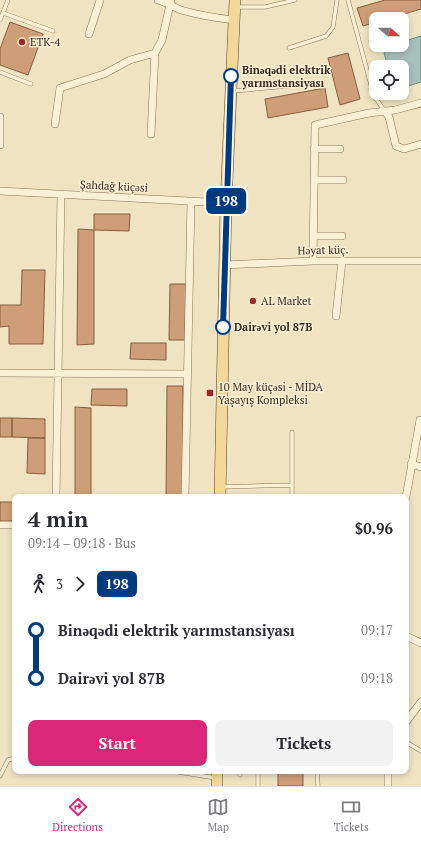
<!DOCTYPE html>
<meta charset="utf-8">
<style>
body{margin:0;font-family:"PT Serif",serif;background:#f2f2f3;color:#2b2b33;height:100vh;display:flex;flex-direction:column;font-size:15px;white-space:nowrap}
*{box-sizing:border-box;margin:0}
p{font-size:13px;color:#7c7c81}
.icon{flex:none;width:22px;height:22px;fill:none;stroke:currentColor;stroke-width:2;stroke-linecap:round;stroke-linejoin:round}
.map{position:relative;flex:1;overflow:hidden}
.drawer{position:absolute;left:12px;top:494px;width:397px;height:280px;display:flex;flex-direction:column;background:#fff;border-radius:8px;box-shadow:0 2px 6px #0003}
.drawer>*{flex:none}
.badge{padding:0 8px;border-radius:6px;font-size:14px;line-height:26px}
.needle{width:26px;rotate:110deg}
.tools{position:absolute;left:369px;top:12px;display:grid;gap:8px}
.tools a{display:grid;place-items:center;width:40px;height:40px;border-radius:8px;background:#fff;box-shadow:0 2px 6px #0003;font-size:20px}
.map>.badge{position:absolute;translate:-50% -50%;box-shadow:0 0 0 2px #fff}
.legs{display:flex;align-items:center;gap:6px;height:44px;padding:0 16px;font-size:13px}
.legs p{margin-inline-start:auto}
.head{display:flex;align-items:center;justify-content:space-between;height:68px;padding:0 16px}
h1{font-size:22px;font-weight:700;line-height:30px}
.primary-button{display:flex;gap:8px;margin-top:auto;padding:8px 16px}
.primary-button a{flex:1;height:46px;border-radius:8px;background:#db2777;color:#fff;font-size:16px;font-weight:700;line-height:46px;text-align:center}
.primary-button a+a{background:#f2f2f3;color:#2b2b33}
ul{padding:0 16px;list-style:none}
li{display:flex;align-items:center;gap:14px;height:48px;font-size:15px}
li i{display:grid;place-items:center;width:6px;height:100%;margin:0 5px;background:currentColor}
li i::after{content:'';width:10px;height:10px;margin:-5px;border:3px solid;border-radius:50%;background:#fff}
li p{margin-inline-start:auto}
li:first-child i{background:linear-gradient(#0000 50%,currentColor 0)}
li:last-child i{background:linear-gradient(currentColor 50%,#0000 0)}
.dock{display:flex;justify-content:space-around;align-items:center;height:56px;border-top:1px solid #e1e1e2;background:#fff;font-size:11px;color:#7c7c81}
.dock a{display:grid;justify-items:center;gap:2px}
.dock .on{color:#db2777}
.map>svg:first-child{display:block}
</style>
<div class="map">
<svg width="421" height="786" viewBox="0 0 421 786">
<rect width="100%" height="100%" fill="#efe3c2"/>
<path fill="#a5c1ba" stroke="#6b8f87" d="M421,36V82L402,88V67H388L384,53L389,46L402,45V42Z"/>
<path fill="#cd9e77" stroke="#885e3e" d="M385,0H421V9L387,19H376V22L363,26L357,8Z
M10,22L43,34L28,75L0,65V49Z
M348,53L360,99L340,105L328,58Z
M325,88L328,107L268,118L265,99Z
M94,214H130L129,231L94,230Z
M78,229L94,230V344L77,345Z
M22,270H45L43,344H9V326L0,327V305H21Z
M170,284H186L185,340H169Z
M131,343H166V360L130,359Z
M167,386H183V497H166Z
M92,389H127V406L91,405Z
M75,407L91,408V497H75Z
M0,418H12V437H0Z
M12,418L45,419V438L12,437Z
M28,438H45V474L27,473Z
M0,502H15V521H0Z
M278,771H303V786H278Z"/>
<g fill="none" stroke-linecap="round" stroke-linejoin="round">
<defs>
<path id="lane" d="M348,0L374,96L384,110
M236,7H265L295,0
M3,13L53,31
M0,20L8,0
M289,48L326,36L333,27L337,0
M0,72L31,84
M233,91L298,85
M221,487L292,485
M292,497V432
M406,742L421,751
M172,771L216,778
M239,771L240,775
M317,771L318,786
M0,776L8,760L15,758
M258,786V771"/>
<path id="street" d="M158,0C167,2 173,7 181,10C198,15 216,18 234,20
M89,34L100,0
M385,111L389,117L396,146L404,149L421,144
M0,117V145
M55,124L60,88L104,74L130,60L155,53L162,40L171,0
M151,134L155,53
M314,149H340
M314,180H343
M0,191L226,203
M313,236H342
M313,261L315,125L369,113L395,110L421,103
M224,265L313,261H421
M336,316L342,261
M0,373L187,374
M411,464L421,467
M56,497L61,194
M185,497L191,201
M406,497L420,420
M0,525H15
M406,636L421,643
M406,722L421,702
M388,771V786"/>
<path id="primary" d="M220,497L226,203L235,0
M217,786V771"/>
</defs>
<use href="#lane" stroke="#897459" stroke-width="4.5"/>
<use href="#street" stroke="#897459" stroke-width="8"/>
<use href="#primary" stroke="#56422d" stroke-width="12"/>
<use href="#lane" stroke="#f9f0d5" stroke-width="3.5"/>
<use href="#street" stroke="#f9f0d5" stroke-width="7"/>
<use href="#primary" stroke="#f3d999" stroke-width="11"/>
</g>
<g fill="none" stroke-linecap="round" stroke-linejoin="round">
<defs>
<path id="line-1" d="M223,327L231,76"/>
</defs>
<use href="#line-1" stroke="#fff" stroke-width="9"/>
<use href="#line-1" stroke="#003b80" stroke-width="6"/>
</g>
<g fill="#992a28" stroke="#f6edd2" stroke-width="1.5">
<circle cx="22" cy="42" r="4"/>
<circle cx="253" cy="301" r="4"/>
<rect x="206" y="389" width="8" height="8" rx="2"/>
</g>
<g fill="#fff" stroke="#003b80" stroke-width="2">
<circle cx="231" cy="76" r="7"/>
<circle cx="223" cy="327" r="7"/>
</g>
<g text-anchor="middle" stroke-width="3" stroke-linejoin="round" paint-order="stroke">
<g font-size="11" fill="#382b1d" stroke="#f6edd2" text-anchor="start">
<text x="30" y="46">ETK-4</text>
<text x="261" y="305">AL Market</text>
<text x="218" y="391">10 May küçəsi - MİDA<tspan x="218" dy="13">Yaşayış Kompleksi</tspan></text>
</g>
<g font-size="11" font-weight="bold" fill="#382b1d" stroke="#f6edd2" text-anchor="start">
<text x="242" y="74">Binəqədi elektrik<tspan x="242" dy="13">yarımstansiyası</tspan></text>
<text x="234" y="331">Dairəvi yol 87B</text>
</g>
<g font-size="11" fill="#382b1d" stroke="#f6edd2">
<text transform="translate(114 186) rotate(3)" y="4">Şahdağ küçəsi</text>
<text transform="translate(323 250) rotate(-1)" y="4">Həyat küç.</text>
</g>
</g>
</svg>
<div class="tools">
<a><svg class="needle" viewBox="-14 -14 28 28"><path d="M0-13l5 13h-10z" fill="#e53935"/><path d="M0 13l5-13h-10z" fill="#7c7c81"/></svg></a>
<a><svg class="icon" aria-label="locate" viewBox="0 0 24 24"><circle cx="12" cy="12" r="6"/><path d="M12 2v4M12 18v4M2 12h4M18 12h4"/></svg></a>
</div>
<b class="badge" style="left:226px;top:201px;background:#003b80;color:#fff">198</b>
<section class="drawer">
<div class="head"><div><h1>4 min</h1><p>09:14 – 09:18 · Bus</p></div><b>$0.96</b></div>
<div class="legs"><svg class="icon" aria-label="walk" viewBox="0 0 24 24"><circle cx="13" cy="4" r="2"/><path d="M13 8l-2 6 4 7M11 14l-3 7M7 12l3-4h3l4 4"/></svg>3<svg class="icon" aria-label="forward" viewBox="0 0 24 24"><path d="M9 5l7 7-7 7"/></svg><b class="badge" style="background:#003b80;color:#fff">198</b></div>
<ul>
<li><i style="color:#003b80"></i><b>Binəqədi elektrik yarımstansiyası</b><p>09:17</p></li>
<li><i style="color:#003b80"></i><b>Dairəvi yol 87B</b><p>09:18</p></li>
</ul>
<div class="primary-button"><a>Start</a><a>Tickets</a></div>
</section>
</div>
<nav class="dock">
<a class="on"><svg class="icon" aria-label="directions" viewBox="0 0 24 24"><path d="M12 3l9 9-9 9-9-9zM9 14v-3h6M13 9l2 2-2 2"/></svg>Directions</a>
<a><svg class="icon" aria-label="map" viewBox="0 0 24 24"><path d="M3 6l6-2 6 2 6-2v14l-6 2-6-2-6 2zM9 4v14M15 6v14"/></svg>Map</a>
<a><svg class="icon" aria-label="tickets" viewBox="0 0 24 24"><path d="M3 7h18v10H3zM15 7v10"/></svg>Tickets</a>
</nav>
